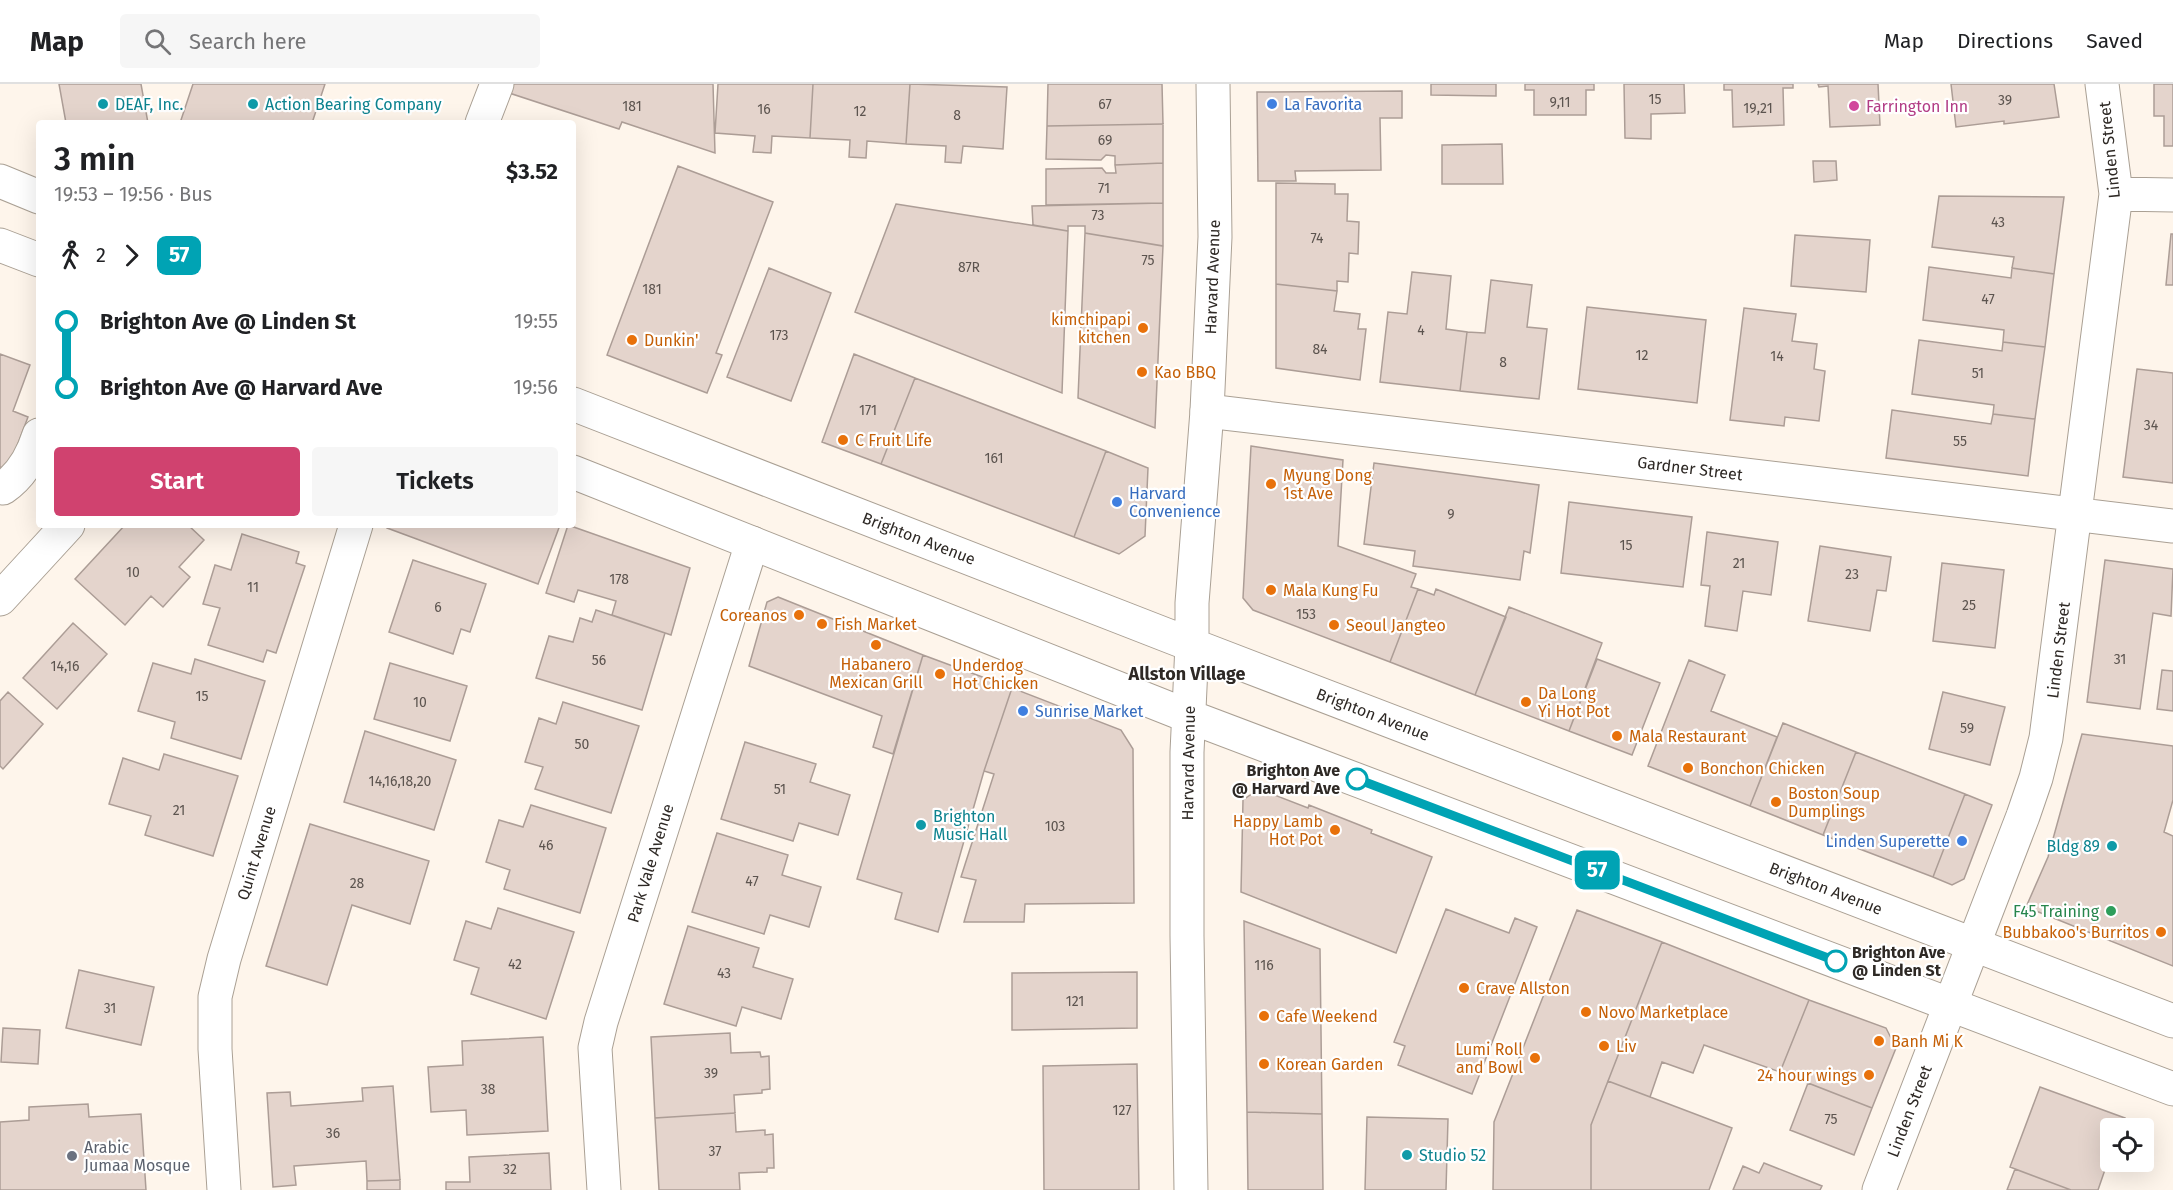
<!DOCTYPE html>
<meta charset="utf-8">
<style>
body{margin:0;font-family:"Fira Sans",sans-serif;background:#f6f6f6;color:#202124;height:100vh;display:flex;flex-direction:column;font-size:22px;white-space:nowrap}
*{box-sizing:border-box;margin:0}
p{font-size:20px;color:#757577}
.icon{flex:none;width:33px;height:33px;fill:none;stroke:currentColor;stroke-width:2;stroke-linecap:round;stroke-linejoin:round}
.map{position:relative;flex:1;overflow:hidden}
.drawer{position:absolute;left:36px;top:36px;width:540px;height:408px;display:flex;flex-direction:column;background:#fff;border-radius:6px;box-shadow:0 6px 24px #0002}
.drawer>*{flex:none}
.badge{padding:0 12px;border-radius:9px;font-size:21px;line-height:39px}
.fabs{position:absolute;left:2100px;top:1034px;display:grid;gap:12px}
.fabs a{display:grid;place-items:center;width:54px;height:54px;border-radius:6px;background:#fff;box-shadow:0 6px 24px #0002;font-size:30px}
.map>.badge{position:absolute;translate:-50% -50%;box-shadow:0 0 0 3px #fff}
.legs{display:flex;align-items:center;gap:9px;height:66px;padding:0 18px;font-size:20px}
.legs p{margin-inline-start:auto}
.head{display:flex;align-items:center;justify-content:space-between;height:102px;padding:0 18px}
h1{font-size:33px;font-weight:600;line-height:45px}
.action{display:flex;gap:12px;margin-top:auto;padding:12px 18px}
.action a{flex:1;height:69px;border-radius:6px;background:#d0426f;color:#fff;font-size:24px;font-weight:600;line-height:69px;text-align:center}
.action a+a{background:#f6f6f6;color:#202124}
ul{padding:0 18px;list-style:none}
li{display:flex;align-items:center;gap:21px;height:66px;font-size:22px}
li i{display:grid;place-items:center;width:9px;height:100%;margin:0 8px;background:currentColor}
li i::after{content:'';width:15px;height:15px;margin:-8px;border:4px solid;border-radius:50%;background:#fff}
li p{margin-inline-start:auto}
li:first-child i{background:linear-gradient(#0000 50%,currentColor 0)}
li:last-child i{background:linear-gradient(currentColor 50%,#0000 0)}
header{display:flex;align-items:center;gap:36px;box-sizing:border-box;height:84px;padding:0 30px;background:#fff;border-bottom:2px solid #e0e0e0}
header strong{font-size:28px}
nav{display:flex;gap:33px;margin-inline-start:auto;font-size:21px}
.search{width:420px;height:54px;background:#f6f6f6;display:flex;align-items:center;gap:15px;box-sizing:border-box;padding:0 21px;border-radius:6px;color:#757577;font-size:22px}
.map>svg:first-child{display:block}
</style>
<header>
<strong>Map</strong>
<div class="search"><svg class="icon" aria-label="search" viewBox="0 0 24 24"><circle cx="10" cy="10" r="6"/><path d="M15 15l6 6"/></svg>Search here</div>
<nav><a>Map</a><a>Directions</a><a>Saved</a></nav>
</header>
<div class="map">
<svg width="2173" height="1106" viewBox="0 0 2173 1106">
<rect width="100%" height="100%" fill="#fef5eb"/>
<path fill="#e4d4cc" stroke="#ac9d96" stroke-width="1.5" d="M59,0H141L148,39H66Z
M193,0H325L312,39H180Z
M506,0H713L715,69L622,38L619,45L503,7Z
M718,0H813L810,54L772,52L771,69L753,68L755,52L715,49Z
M813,0H910L906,60L867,57L866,74L849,73L850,56L810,54Z
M910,0L1007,3L1003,65L963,62L961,79L945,78L946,62L906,60Z
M1048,0H1162L1163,40L1047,42Z
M1431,0H1496V12L1431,11Z
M1525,0H1594V6H1586V31H1534V6H1525Z
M1624,0H1684L1685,29L1651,30V55L1625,54Z
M1724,0H1793V4H1783L1784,41L1733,43L1732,6H1724Z
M1818,0H1878L1880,41L1830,43L1828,2L1819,3Z
M1951,0H2054L2059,33L2004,40V37L1956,43Z
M2154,0H2173V62H2164V32H2154Z
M1402,7V34H1380L1381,86L1295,87L1296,97H1258L1257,8Z
M1163,40V79L1115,81V72L1106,71L1101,76L1046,75L1047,42Z
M1502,60L1503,100H1442V61Z
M1813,77H1836L1837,96L1814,98Z
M1163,79V119L1046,121V85L1102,84L1106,89H1116L1115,81Z
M678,82L773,118L716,269L722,271L707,309L607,271Z
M1276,99L1335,100V110H1348L1347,137L1359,138L1358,170L1349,169L1348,198L1337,197V207L1276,200Z
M1939,112L2064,113L2054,190L2012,184L2014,173L1932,163Z
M1163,119V162L1085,149V142H1068V147L1033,141L1032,122Z
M896,120L1068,147L1062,309L855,228Z
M1085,149L1163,162L1155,344L1078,314Z
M2171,150H2173V201H2166Z
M1795,151L1870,156L1866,208L1791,202Z
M1929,183L2011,194L2012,184L2054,190L2045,263L2003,258L2004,246L1923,236Z
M769,184L831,209L791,317L727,293Z
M1412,188L1451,192L1446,245L1467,248L1460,307L1380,298L1388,228L1407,230Z
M1491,196L1532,201L1527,243L1547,245L1539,315L1460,307L1467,248L1485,249Z
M1276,200L1337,207L1334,227L1360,230L1358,245H1366L1360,296L1276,284Z
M1587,223L1706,236L1697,319L1578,305Z
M1744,224L1796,230L1792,257L1817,260L1814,285L1825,287L1819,337L1785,333L1784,342L1730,336Z
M1919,256L2002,267L2003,258L2045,263L2035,335L1993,330L1994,321L1912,310Z
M0,270L30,281L13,327L28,333L8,386L0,383Z
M854,270L915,294L881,380L822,358Z
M2137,285L2173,289V399L2123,393Z
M915,294L1106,367L1074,453L881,380Z
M1892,326L1991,340L1993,330L2035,335L2028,392L1886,374Z
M1251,362L1343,376L1338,462L1416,490L1411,503L1418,505L1390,578L1253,526L1243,514Z
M1106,367L1148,384L1145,452L1119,470L1074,453Z
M1374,379L1539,401L1530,469L1524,467L1520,496L1413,482L1415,467L1364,460Z
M1569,418L1692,433L1683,503L1561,489Z
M125,441H188L204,456L179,483L190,493L163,523L151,512L125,541L75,495Z
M388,441H560L538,500L387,444Z
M568,441L690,484L671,551L612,531L616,517L578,506L574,518L546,509Z
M1707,448L1778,458L1771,511L1743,507L1737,547L1705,542L1710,502L1701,501Z
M242,450L299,468L296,479L305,482L276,569L267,566L263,578L208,561L220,524L203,520L215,481L231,486Z
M1820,462L1891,473L1886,507L1877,506L1870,547L1808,537Z
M413,476L486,500L470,548L461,545L453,570L389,548Z
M2105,476L2173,485L2171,532L2153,529L2140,625L2087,618Z
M1942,479L2004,486L1995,564L1933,557Z
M1418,505L1434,511L1436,505L1506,533L1475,611L1390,578Z
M778,513L923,571L893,670L873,663L882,632L749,582L767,518Z
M1509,523L1602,559L1569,647L1475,611Z
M596,526L665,549L642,626L536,594L549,552L573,558L580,534L592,538Z
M73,539L107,570L57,625L23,594Z
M923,571L1012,604L984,687L938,848L895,835L902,809L857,795Z
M195,575L265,597L241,675L171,654L175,638L138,627L153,579L191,590Z
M1597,575L1660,599L1632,671L1569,647Z
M1689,576L1725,591L1711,627L1777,653L1750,722L1648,682Z
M390,579L467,602L450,657L374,635Z
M2162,586L2173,587V627L2157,625Z
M1012,604L1121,646L1133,665L1134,819L1025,820L1024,838H964L976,796L961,793L994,690L984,687Z
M8,608L43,640L3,685L0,682V617Z
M1943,608L2005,623L1990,681L1929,665Z
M563,618L639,642L611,729L535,705L543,683L525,678L539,634L556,640Z
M1783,639L1856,668L1823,751L1750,722Z
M365,647L456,676L434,746L344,718Z
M2082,650L2173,662V716L2164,748L2173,752V882L2026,823L2048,773Z
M745,658L816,680L810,698L850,711L838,751L799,739L793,757L721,735Z
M1856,668L1965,710L1933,793L1823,751Z
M164,670L238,692L213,772L145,751L151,732L109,720L123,674L159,686Z
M1259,705L1308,724L1309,721L1372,746L1371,749L1432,773L1396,869L1241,808L1243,716Z
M1965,710L1992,721L1964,795L1952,801L1933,793Z
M531,721L606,744L580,829L504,805L510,786L486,778L499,736L523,743Z
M310,740L429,777L410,840L352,821L327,901L266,882Z
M717,749L788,771L782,791L821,803L809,843L770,831L764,850L692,828Z
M498,824L574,848L546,935L471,910L479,884L454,876L466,837L491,845Z
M1446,825L1509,849L1515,834L1537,843L1472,1010L1398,981L1405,962L1394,958Z
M1577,826L1662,858L1591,1041V1106H1493L1494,1038Z
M1244,837L1320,865L1322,1030L1247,1028Z
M688,842L759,864L753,883L793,895L781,935L742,923L736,942L664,920Z
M1662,858L1809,916L1780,988L1704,961L1693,989L1662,978L1650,1013L1608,997Z
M79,886L154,903L141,961L66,944Z
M1137,888V944L1012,946V889Z
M1809,916L1886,944L1896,964L1872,1024L1780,988Z
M3,944L40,946L38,980L1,978Z
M730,949L731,969L760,968L761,973L769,972L770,1005L762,1006V1009L734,1011L735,1029L655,1034L651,953Z
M543,953L548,1047L467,1051L466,1026L431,1028L428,983L463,981L462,957Z
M1137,980L1139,1106H1044L1043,982Z
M1608,997L1732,1044L1709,1106H1591V1041Z
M1808,999L1872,1024L1854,1071L1790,1046Z
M393,1002L400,1096L367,1097L366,1077L294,1082L296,1101L273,1103L267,1009L290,1008L291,1022L363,1017L362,1004Z
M2040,1003L2125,1034L2121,1044H2110V1071L2098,1106H2071L2010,1083Z
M88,1020L89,1033L141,1030L146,1106H0V1038L29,1036V1023Z
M1247,1028L1322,1030L1323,1106H1248Z
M735,1029L736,1048L765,1046V1051L773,1050L774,1084H767V1088L739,1089L740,1106H659L655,1034Z
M1367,1033L1448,1035L1446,1106H1365Z
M549,1069L551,1106H446V1098H470L469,1073Z
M1764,1079L1822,1102L1820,1106H1733L1743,1082L1759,1089Z
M2015,1085L2071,1106H2007Z
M400,1096V1106H367V1097Z"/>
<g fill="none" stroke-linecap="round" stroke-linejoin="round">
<defs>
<path id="minor" d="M482,39L497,0
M2116,110L2173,111
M1207,327L2173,442
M0,403L3,404C22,391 32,373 39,351
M0,515L68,441
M224,1106L215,965V913L224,875L356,441
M604,1106L595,964L601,938L752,459
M1879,1106L2023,732L2036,694L2046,654L2116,110L2102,0"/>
<path id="major" d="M0,97L39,113
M0,161L39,176
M573,320L1192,561L2173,937
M573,388L1188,632L2173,1005
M1191,1106L1187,852V668L1192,561V519L1207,327L1215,153L1213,0"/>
</defs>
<use href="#minor" stroke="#aaa094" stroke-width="35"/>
<use href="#major" stroke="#aaa094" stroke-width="35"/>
<use href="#minor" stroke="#fff" stroke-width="33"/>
<use href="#major" stroke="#fff" stroke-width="33"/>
</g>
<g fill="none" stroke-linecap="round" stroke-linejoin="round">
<defs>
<path id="line-1" d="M1357,695L1836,877"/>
</defs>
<use href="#line-1" stroke="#fff" stroke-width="14"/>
<use href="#line-1" stroke="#00a3b4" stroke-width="9"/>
</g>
<g fill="#0f9aa8" stroke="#fff" stroke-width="2">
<circle cx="103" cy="20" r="6"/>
<circle cx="253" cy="20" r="6"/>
<circle cx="921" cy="741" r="6"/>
<circle cx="2112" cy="762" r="6"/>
<circle cx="1407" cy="1071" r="6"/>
</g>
<g fill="#3f7fe0" stroke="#fff" stroke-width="2">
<circle cx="1272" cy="20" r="6"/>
<circle cx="1117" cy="418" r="6"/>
<circle cx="1023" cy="627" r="6"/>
<circle cx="1962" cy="757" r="6"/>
</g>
<circle fill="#d1479c" stroke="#fff" stroke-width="2" cx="1854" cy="22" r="6"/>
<g fill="#e8710a" stroke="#fff" stroke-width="2">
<circle cx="1143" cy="244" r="6"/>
<circle cx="632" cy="256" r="6"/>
<circle cx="1142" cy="288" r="6"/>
<circle cx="843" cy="356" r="6"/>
<circle cx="1271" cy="400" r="6"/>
<circle cx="1271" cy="506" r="6"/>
<circle cx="799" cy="531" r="6"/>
<circle cx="822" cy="540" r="6"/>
<circle cx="1334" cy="541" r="6"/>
<circle cx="876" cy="561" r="6"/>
<circle cx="940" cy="590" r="6"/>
<circle cx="1526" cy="618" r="6"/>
<circle cx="1617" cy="652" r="6"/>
<circle cx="1688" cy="684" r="6"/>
<circle cx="1776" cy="718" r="6"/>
<circle cx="1335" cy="746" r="6"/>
<circle cx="2161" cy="848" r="6"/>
<circle cx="1464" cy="904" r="6"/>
<circle cx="1586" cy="928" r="6"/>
<circle cx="1264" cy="932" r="6"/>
<circle cx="1879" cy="957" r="6"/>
<circle cx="1604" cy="962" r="6"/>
<circle cx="1535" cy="974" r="6"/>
<circle cx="1264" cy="980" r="6"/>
<circle cx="1869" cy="991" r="6"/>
</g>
<g fill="#fff" stroke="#00a3b4" stroke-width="3">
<circle cx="1357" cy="695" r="10"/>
<circle cx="1836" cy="877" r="10"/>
</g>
<circle fill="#2e9e5b" stroke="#fff" stroke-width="2" cx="2111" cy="827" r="6"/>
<circle fill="#6b7280" stroke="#fff" stroke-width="2" cx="72" cy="1072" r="6"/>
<g text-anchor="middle" stroke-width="4.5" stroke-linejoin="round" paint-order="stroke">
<g font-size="14" fill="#5c544f">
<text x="1655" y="20">15</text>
<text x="2005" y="21">39</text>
<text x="1560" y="23">9,11</text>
<text x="1105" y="25">67</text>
<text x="632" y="27">181</text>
<text x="1758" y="29">19,21</text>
<text x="764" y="30">16</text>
<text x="860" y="32">12</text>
<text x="957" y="36">8</text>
<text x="1105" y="61">69</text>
<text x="1104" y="109">71</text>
<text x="1098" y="136">73</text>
<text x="1998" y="143">43</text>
<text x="1317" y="159">74</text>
<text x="1148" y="181">75</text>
<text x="969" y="188">87R</text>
<text x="652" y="210">181</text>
<text x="1988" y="220">47</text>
<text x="1421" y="251">4</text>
<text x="779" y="256">173</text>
<text x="1320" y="270">84</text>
<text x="1642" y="276">12</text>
<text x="1777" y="277">14</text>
<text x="1503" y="283">8</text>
<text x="1978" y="294">51</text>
<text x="868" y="331">171</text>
<text x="2151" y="346">34</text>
<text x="1960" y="362">55</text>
<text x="994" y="379">161</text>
<text x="1451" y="435">9</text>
<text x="1626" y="466">15</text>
<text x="1739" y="484">21</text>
<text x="133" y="493">10</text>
<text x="1852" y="495">23</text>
<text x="619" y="500">178</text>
<text x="253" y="508">11</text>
<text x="1969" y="526">25</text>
<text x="438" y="528">6</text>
<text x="1306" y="535">153</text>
<text x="2120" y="580">31</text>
<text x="599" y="581">56</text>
<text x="65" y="587">14,16</text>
<text x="202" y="617">15</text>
<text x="420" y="623">10</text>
<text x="1967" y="649">59</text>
<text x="582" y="665">50</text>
<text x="400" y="702">14,16,18,20</text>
<text x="780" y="710">51</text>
<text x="179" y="731">21</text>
<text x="1055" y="747">103</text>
<text x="546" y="766">46</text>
<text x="752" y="802">47</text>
<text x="357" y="804">28</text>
<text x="515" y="885">42</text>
<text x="1264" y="886">116</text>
<text x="724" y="894">43</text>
<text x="1075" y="922">121</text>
<text x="110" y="929">31</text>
<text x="711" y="994">39</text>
<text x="488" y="1010">38</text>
<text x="1122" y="1031">127</text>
<text x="1831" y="1040">75</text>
<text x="333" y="1054">36</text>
<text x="715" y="1072">37</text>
<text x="510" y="1090">32</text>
</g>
<g font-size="16" fill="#0d838f" stroke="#fff" text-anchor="start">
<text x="115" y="26">DEAF, Inc.</text>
<text x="265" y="26">Action Bearing Company</text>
<text x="933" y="738">Brighton<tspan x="933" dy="18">Music Hall</tspan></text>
<text x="2100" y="768" text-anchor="end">Bldg 89</text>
<text x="1419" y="1077">Studio 52</text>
</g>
<g font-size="16" fill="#366cbe" stroke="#fff" text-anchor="start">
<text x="1284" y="26">La Favorita</text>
<text x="1129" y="415">Harvard<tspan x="1129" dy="18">Convenience</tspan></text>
<text x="1035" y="633">Sunrise Market</text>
<text x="1950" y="763" text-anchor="end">Linden Superette</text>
</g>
<g font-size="16" fill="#b23c85" stroke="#fff" text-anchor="start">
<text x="1866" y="28">Farrington Inn</text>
</g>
<g font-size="16" fill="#2e2925" stroke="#fff">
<text transform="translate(2109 66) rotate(-96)" y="6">Linden Street</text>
<text transform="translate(1212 193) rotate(-88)" y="6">Harvard Avenue</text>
<text transform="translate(1690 384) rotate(7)" y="6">Gardner Street</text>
<text transform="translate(919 454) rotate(21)" y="6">Brighton Avenue</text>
<text transform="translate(2058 566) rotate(-83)" y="6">Linden Street</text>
<text transform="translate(1373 630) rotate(21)" y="6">Brighton Avenue</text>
<text transform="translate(1188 679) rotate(-89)" y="6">Harvard Avenue</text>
<text transform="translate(256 769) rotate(-73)" y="6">Quint Avenue</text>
<text transform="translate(650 779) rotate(-73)" y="6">Park Vale Avenue</text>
<text transform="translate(1826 804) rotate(21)" y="6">Brighton Avenue</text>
<text transform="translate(1909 1027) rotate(-69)" y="6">Linden Street</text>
</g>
<g font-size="16" fill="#c56008" stroke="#fff" text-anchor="start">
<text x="1131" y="241" text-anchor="end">kimchipapi<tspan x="1131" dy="18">kitchen</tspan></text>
<text x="644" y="262">Dunkin'</text>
<text x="1154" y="294">Kao BBQ</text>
<text x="855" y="362">C Fruit Life</text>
<text x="1283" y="397">Myung Dong<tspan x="1283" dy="18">1st Ave</tspan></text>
<text x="1283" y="512">Mala Kung Fu</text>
<text x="787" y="537" text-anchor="end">Coreanos</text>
<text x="834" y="546">Fish Market</text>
<text x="1346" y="547">Seoul Jangteo</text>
<text x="876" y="586" text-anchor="middle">Habanero<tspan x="876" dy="18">Mexican Grill</tspan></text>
<text x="952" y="587">Underdog<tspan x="952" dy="18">Hot Chicken</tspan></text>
<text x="1538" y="615">Da Long<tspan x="1538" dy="18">Yi Hot Pot</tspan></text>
<text x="1629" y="658">Mala Restaurant</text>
<text x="1700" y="690">Bonchon Chicken</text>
<text x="1788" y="715">Boston Soup<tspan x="1788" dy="18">Dumplings</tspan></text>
<text x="1323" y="743" text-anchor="end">Happy Lamb<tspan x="1323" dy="18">Hot Pot</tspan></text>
<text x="2149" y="854" text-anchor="end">Bubbakoo's Burritos</text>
<text x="1476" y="910">Crave Allston</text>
<text x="1598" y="934">Novo Marketplace</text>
<text x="1276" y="938">Cafe Weekend</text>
<text x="1891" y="963">Banh Mi K</text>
<text x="1616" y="968">Liv</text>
<text x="1523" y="971" text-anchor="end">Lumi Roll<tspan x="1523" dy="18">and Bowl</tspan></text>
<text x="1276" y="986">Korean Garden</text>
<text x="1857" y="997" text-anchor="end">24 hour wings</text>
</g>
<g font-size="16" font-weight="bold" fill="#2e2925" stroke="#fff" text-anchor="end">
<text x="1340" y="692">Brighton Ave<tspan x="1340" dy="18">@ Harvard Ave</tspan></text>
<text x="1852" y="874" text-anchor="start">Brighton Ave<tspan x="1852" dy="18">@ Linden St</tspan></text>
</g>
<g font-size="16" fill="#27864d" stroke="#fff" text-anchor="end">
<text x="2099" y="833">F45 Training</text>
</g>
<g font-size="16" fill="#5b616d" stroke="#fff" text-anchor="start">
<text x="84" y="1069">Arabic<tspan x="84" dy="18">Jumaa Mosque</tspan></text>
</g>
<g font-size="18" font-weight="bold" fill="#2e2925" stroke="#fff">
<text x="1187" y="596">Allston Village</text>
</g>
</g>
</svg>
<div class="fabs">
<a><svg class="icon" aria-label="locate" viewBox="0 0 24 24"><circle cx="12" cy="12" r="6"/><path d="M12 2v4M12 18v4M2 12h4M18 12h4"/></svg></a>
</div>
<b class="badge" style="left:1597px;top:786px;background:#00a3b4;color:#fff">57</b>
<section class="drawer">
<div class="head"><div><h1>3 min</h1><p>19:53 – 19:56 · Bus</p></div><b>$3.52</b></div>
<div class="legs"><svg class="icon" aria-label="walk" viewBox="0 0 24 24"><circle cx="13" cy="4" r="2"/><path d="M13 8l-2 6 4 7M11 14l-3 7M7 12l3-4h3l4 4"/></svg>2<svg class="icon" aria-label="forward" viewBox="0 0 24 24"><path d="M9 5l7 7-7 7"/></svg><b class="badge" style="background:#00a3b4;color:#fff">57</b></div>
<ul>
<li><i style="color:#00a3b4"></i><b>Brighton Ave @ Linden St</b><p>19:55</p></li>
<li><i style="color:#00a3b4"></i><b>Brighton Ave @ Harvard Ave</b><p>19:56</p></li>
</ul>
<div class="action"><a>Start</a><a>Tickets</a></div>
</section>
</div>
